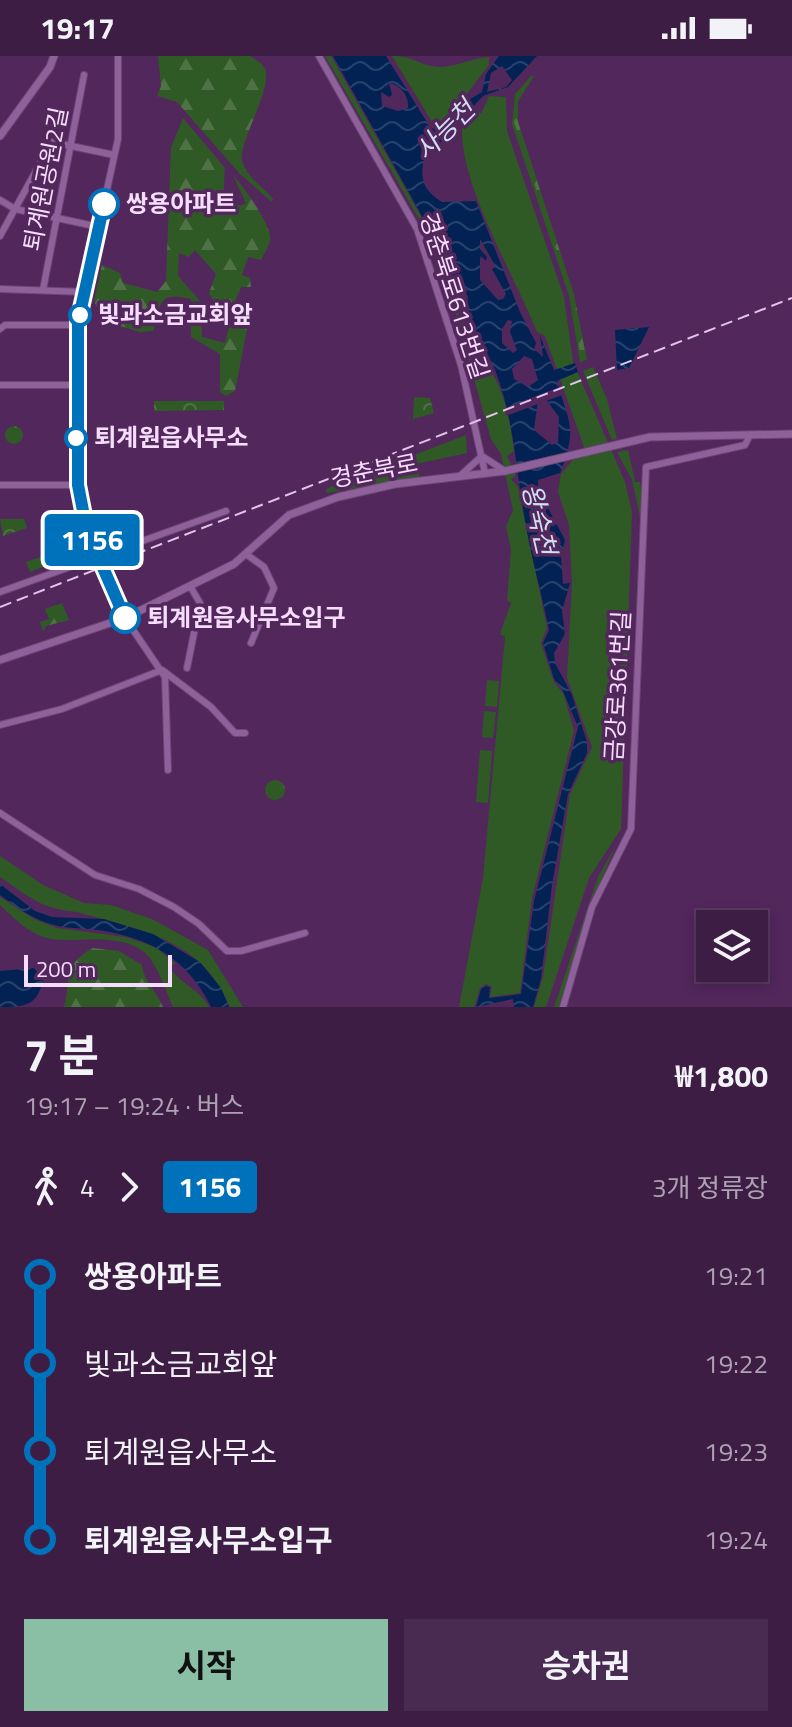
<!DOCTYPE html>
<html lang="ko">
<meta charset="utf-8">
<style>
body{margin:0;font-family:"Titillium Web","Noto Sans KR",sans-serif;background:#492a50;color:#f1f3f6;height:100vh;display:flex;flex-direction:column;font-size:30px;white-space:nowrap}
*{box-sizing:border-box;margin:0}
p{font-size:26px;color:#ada2b3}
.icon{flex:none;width:44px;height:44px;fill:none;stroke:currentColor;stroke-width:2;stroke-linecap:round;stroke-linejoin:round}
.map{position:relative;height:951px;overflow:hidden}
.drawer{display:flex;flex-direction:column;background:#3e1d45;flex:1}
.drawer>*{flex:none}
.badge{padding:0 16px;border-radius:6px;font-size:28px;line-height:52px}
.buttons{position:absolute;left:696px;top:854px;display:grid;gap:16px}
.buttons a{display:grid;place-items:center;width:72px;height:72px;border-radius:0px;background:#3e1d45;box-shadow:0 4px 12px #0003,0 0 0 2px #573b5e;font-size:40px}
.scale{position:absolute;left:24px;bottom:20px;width:148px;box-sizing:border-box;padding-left:8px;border:4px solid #f7ddfd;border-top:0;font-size:22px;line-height:28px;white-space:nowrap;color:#f7ddfd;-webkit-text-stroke:6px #52275c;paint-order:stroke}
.map>.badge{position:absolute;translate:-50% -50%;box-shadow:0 0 0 4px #fff}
.legs{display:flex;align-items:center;gap:12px;height:88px;padding:0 24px;font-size:26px}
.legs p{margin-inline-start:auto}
.headline{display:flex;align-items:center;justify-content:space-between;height:136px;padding:0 24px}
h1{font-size:44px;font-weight:700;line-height:60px}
.primary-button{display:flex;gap:16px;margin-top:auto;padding:16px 24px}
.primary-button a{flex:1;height:92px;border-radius:0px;background:#8abfa5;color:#111;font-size:32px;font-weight:700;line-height:92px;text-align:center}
.primary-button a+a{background:#492a50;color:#f1f3f6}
ul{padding:0 24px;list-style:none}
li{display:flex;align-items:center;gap:28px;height:88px;font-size:30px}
li i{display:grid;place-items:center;width:12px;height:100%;margin:0 10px;background:currentColor}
li i::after{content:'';width:20px;height:20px;margin:-10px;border:6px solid;border-radius:50%;background:#3e1d45}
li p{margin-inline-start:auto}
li:first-child i{background:linear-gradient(#0000 50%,currentColor 0)}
li:last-child i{background:linear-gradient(currentColor 50%,#0000 0)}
.status{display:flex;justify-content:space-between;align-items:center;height:56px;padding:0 40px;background:#3e1d45;direction:ltr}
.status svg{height:22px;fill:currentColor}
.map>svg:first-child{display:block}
</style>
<div class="status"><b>19:17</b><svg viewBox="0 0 49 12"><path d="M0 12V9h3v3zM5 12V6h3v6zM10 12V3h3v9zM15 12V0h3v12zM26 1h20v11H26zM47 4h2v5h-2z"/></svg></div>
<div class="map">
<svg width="792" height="951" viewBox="0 0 792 951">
<defs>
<pattern id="forest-firs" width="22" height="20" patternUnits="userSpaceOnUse" patternTransform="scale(2)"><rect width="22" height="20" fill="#305a25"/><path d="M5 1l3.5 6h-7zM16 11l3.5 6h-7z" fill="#4f7146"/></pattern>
<pattern id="park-crowns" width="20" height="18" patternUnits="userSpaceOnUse" patternTransform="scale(2)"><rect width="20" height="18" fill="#305a25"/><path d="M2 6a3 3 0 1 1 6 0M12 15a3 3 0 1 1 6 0" fill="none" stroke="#4f7146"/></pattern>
<pattern id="water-waves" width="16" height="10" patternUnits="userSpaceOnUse" patternTransform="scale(2)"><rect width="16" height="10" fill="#022254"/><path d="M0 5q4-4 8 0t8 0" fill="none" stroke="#28426e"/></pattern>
</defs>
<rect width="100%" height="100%" fill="#52275c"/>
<path fill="#305a25" d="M325,0H331L432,180L441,189L443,214L466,242C459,270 491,308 500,333C508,353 511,374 514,395L507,400L516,420L511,423L518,431L547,572L541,587L546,603L554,626L564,639L574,675L532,842L520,937L490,941L492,931L486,928L480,932L474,951H459L483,822L505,581L500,578L511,547L507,544L511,493L506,470L513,454L501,398L491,383L451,241L419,163Z
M392,0C415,0 419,10 440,11C457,11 472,2 489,1V9L445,66L435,71Z
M531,20H534L518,45V66L574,239L587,303L580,307L569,240L512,68L515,38Z
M489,40L506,41L507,75L564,241L573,306L625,426L632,456L621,773L589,822L546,951H534L543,921L570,738L592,691L567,622L572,526L569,469L558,436L561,418L584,391L545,280L537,276C515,220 453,118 463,62H471L477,54L481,58Z
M593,311L607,343L617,383L612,384L583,315Z
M466,379L467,397L416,408L420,409L419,421L327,437L326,433Z
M628,394L635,426H640L643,442L640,461L632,424L617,396Z
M58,495L64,503L30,516L26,506Z
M487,624L499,625L497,651L485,650Z
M484,655L496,656L493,682L482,681Z
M480,694L492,695L488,747L476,746Z
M616,789L586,860L559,951H554L598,821Z
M0,800L43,829L84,847L111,849L152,863L208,894L243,951H230C202,884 144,875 84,858C72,854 59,855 47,850C31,844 15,831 0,821Z
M0,841L34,863L57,872L125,881L155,891L176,908L169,910C179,928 199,932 209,951H173C166,935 157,907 144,896C119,876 80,887 52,883C31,880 15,863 0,849Z"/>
<path fill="url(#forest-firs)" d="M158,0H251C256,5 262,6 265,13C273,32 238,87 242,104C245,120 263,131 273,143L272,146L239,117L177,46L157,40L161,30Z
M531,20H534L518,45V66L574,239L586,301L581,303L571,239L514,66L515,44Z
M183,62L225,112L223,141L240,150L246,147L233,119C244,131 268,165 270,180C271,190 264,196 261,204L248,201L242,219L250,222L251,231H241L233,251L224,255L217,251L209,237L216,218L195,194L189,201L179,197L178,220L201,246H208L218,261L204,262L201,266L202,281L225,287L230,266L234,264L247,273L235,335L226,340L220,336V298L191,281V243C155,234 162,250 153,275L140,276L104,265L94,245L102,209L120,217L123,227L157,236L166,225L171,92Z
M62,547L69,564L46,570L43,575L40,566L49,563L45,553Z
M92,892L119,895L142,909C144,926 157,935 163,951H64C72,923 60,912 92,892Z"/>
<path fill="url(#park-crowns)" d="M414,341L430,342L434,357L413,363Z
M154,345H224V354L154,355Z
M5 379a9 9 0 1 1 18 0a9 9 0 1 1-18 0Z
M0,463H24L27,472L3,480Z
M265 734a10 10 0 1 1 20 0a10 10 0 1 1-20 0Z"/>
<path fill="url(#water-waves)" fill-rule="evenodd" d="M333,0H386L430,71L440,75L467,45L482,36L486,18L499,0H537L508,31L483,40L470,54H464L439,89L434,81C421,106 413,129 442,146L476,145L520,256L536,287L534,293L543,301L540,280L554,314L575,307L578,316L557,325C569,368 578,372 560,417L538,424L539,451H543L546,438L549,454L565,484L561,500L563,528L570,527L562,555L565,578L554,597L555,607L572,639L587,686V697L568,738L552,829L541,923L533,951H514L513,943L476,951L481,933L486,930L490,931L489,942L521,938L534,845L578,671L562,633L554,623L543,587L549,574C541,534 529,494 523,453C515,405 513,360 495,314C485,288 464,270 468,240L445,215L441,184L433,180ZM502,10L512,24L506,31L487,36L491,17ZM389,27C401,29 409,40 408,52L398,55L382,50L381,36L389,41L392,39ZM480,183L496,211L492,213L506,238L503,243L498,244L480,224V203L481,200L486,205L487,201L480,193ZM508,264L512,265L510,276L517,294L513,297L502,287V273ZM524,300L532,303L538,324L528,331L514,323L512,313ZM545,342L559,361L558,386L552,389L534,374L538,344Z
M649,271L629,312L617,314L615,274Z
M0,828L35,855L52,861L104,863L153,878L200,906L221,932L229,951H211C189,904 149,881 98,874C84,872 68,873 54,869C34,864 16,851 0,839Z
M34,912L43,923C38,950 25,951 0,951V915Z"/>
<path fill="#52275c" d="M562,330L565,338L506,360L505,352Z"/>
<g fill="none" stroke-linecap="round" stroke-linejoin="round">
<defs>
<path id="minor" d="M118,0V83L78,266V429L87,475L125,562L165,621L168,714
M319,0L417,173L461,309L485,417
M0,144L15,153L99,171
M0,180L52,86L114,99
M0,233L85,236
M43,234L84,19
M0,273L5,269H78
M0,329H76
M461,419L482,400L505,415
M0,429H78
M246,498L264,511L274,532L251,587
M0,536L226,455
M187,612L200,547L190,530
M0,669L62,653L162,614L211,651L235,677H245
M0,757L95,819L139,833L174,851L199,868L227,895H241L305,877
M563,951L592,851L631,773L646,411L745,389L750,379"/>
<path id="tertiary" d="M0,80L50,11L54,0
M0,604L125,562L234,508L289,459L338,441L395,428L505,415L650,381L792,378"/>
</defs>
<use href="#minor" stroke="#6c4675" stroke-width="8"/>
<use href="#tertiary" stroke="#6c4675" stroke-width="9"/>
<use href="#minor" stroke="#8f619a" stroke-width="6"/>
<use href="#tertiary" stroke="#8f619a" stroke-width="7"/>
<path stroke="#e1c5e8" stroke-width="2" stroke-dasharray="12 6" stroke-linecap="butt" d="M0,551L792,242"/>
</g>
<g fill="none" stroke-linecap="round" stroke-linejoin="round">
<defs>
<path id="line-1" d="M104,148L78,266V429L87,475L125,562"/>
</defs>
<use href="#line-1" stroke="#fff" stroke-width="18"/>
<use href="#line-1" stroke="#0072bc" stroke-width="12"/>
</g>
<g fill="#fff" stroke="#0072bc" stroke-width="4">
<circle cx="104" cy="148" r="14"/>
<circle cx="80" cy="259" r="10"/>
<circle cx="76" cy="382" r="10"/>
<circle cx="125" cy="562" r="14"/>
</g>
<g text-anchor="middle" stroke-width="7" stroke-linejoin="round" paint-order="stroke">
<g font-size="24" fill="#f7ddfd" stroke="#52275c">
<text transform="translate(46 123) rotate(-79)" y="8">퇴계원공원2길</text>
<text transform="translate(454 240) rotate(72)" y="8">경춘북로613번길</text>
<text transform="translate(374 415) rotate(-11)" y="8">경춘북로</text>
<text transform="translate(618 630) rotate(-87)" y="8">금강로361번길</text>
</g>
<g font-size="24" font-weight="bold" fill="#f7ddfd" stroke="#52275c" text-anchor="start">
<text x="126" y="156">쌍용아파트</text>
<text x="98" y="267">빛과소금교회앞</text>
<text x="94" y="390">퇴계원읍사무소</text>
<text x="147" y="570">퇴계원읍사무소입구</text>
</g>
<g font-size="26" font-style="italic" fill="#d2dff3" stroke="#52275c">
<text transform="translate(445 74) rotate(-45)" y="9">사능천</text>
<text transform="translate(539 463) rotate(77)" y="9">왕숙천</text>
</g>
</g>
</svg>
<div class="buttons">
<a><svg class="icon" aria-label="layers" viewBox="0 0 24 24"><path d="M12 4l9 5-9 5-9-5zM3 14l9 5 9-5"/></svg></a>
</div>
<div class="scale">200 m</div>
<b class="badge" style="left:92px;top:484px;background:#0072bc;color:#fff">1156</b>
</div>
<section class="drawer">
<div class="headline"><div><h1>7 분</h1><p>19:17 – 19:24 · 버스</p></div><b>₩1,800</b></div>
<div class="legs"><svg class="icon" aria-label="walk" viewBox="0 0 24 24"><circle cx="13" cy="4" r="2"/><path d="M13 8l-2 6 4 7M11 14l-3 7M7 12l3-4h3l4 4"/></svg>4<svg class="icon" aria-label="forward" viewBox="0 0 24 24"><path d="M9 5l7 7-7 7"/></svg><b class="badge" style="background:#0072bc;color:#fff">1156</b><p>3개 정류장</p></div>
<ul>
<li><i style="color:#0072bc"></i><b>쌍용아파트</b><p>19:21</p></li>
<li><i style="color:#0072bc"></i><span>빛과소금교회앞</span><p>19:22</p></li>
<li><i style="color:#0072bc"></i><span>퇴계원읍사무소</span><p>19:23</p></li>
<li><i style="color:#0072bc"></i><b>퇴계원읍사무소입구</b><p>19:24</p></li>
</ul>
<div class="primary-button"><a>시작</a><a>승차권</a></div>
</section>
